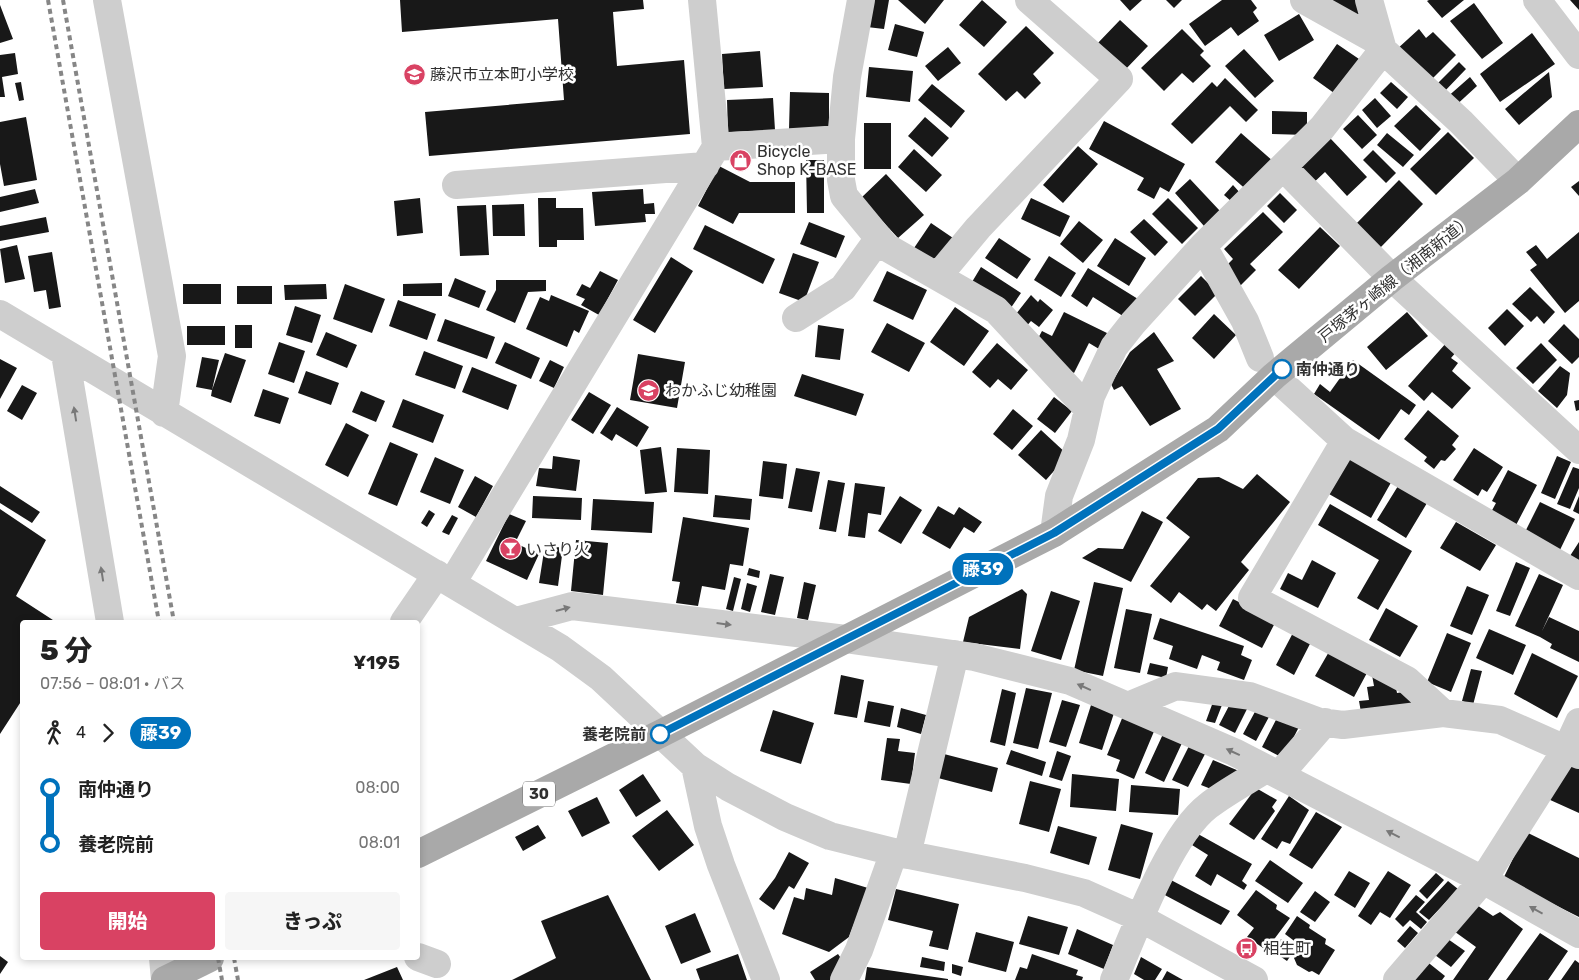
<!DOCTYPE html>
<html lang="ja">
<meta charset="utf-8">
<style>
body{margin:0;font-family:Rubik,"Noto Sans JP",sans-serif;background:#f6f6f6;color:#222;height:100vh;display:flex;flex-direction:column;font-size:19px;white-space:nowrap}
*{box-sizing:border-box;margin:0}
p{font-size:16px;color:#767676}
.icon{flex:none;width:28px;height:28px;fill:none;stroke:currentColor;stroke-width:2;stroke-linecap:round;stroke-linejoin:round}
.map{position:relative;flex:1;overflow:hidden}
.sheet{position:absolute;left:20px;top:620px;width:400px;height:340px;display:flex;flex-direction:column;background:#fff;border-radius:5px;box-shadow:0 2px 8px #0003}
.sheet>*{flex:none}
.badge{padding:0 10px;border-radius:16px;font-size:18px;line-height:32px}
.map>.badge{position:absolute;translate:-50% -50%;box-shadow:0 0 0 2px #fff}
.legs{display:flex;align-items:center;gap:8px;height:55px;padding:0 20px;font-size:16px}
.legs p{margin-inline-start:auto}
.headline{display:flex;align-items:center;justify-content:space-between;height:85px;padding:0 20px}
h1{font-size:28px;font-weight:800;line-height:38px}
.cta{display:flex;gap:10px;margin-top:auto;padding:10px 20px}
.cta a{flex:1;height:58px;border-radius:5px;background:#d94263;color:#fff;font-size:20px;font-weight:800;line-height:58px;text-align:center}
.cta a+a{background:#f6f6f6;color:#222}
ul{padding:0 20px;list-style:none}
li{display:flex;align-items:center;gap:18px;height:55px;font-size:19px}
li i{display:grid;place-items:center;width:8px;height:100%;margin:0 6px;background:currentColor}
li i::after{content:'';width:12px;height:12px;margin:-6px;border:4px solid;border-radius:50%;background:#fff}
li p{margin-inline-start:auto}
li:first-child i{background:linear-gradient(#0000 50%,currentColor 0)}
li:last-child i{background:linear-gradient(currentColor 50%,#0000 0)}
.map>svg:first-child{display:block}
</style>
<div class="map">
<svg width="1579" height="980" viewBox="0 0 1579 980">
<rect width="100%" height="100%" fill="#fff"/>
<path fill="#181818" d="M400,0H643L644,9L613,12L617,66L684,60L690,134L429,156L425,112L564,100L558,19L402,32Z
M872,0H889L884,29L867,27Z
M898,0H944L925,24Z
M982,0L1007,22L984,47L959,25Z
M1120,0H1142L1130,11Z
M1166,0H1182L1174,8Z
M1222,0H1251L1257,8L1253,12L1259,21L1238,36L1231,27L1205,46L1189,24Z
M1328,0H1357L1362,17Z
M1429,0H1464L1442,18L1427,1Z
M1570,0H1579V10Z
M1474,3L1503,43L1482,59L1450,21Z
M0,5L13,39L0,43Z
M1299,14L1314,40L1279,61L1264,35Z
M1120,20L1148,46L1123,72L1096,45Z
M895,24L924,32L917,57L888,50Z
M1026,26L1054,53L1033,74L1041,83L1025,99L1017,91L1006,101L978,74Z
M1182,29L1204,51L1200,55L1211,66L1193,83L1182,73L1164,91L1141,68Z
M1419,29L1426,38L1433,32L1456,55L1431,80L1396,50Z
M1532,33L1555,64L1500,102L1480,74Z
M1337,44L1359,59L1334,93L1313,78Z
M948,47L961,63L938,81L925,66Z
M1244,49L1274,81L1255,98L1225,66Z
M760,51L763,87L724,89L722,54Z
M15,53L18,74L2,77L5,97H0V55Z
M1459,62L1466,69L1442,94L1434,87Z
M869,67L913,71L910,102L866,97Z
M1549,72L1552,97L1519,125L1505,109Z
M1470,77L1477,86L1453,108L1445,99Z
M1225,78L1258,110L1246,122L1230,106L1192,144L1171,124L1212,82L1217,87Z
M21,82L24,100L19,101L15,83Z
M1391,82L1408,97L1397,109L1380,93Z
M932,84L965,111L951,128L918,100Z
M790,92L829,93V130L789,129Z
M773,98L775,130L728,132L727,100Z
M1375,98L1391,116L1377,128L1362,110Z
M1416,105L1441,129L1420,151L1394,126Z
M1272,111L1307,112V135L1272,134Z
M1358,115L1377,135L1362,149L1343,129Z
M26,117L37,180L4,186L0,164V122Z
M925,117L949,138L932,157L908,136Z
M1104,121L1185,164L1169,192L1160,187L1154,199L1137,190L1144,178L1089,149Z
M864,123H891V169H864Z
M1448,132L1474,158L1436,195L1410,169Z
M1241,133L1275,163L1250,193L1215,162Z
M1387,133L1414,155L1403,167L1377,145Z
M1330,138L1367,177L1347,196L1325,172L1310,186L1296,170Z
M1078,146L1098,164L1063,203L1043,185Z
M914,149L942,175L926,192L898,167Z
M1373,150L1396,173L1386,183L1363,160Z
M806,160H824V213H807Z
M719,166L750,182H795V213H739L733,224L698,206Z
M886,174L924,215L898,238L861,198Z
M1190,179L1220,211L1204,226L1175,193Z
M1399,180L1423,204L1379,249L1355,225Z
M1579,181V196L1571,187Z
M1233,185L1241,194L1232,202L1224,195Z
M35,189L39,203L0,212V197Z
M643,189L644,204L654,203L655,214H645L646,222L595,226L592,192Z
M1280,193L1297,210L1284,223L1267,206Z
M420,198L423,233L397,236L394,201Z
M538,198H556V208H583L584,240H557V247H539Z
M1031,198L1070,216L1060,237L1021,219Z
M1168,198L1198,228L1182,244L1152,214Z
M524,204L525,236H493L492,205Z
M486,205L489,255L460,256L457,206Z
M1263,212L1283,232L1250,264L1256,270L1238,288L1221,271L1233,259L1224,249Z
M46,217L49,232L0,241V226Z
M1144,219L1168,242L1155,256L1130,232Z
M1079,221L1103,240L1083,263L1060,244Z
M809,222L845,236L836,258L800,244Z
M931,223L953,238L934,266L912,251Z
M705,225L775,259L763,284L693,249Z
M1320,227L1340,246L1299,289L1278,270Z
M1579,232V301L1565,313L1530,270L1537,265L1526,252L1536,245L1547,259Z
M999,238L1031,259L1017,279L985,258Z
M1115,238L1146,258L1129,286L1097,266Z
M17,245L25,279L5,283L0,249Z
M52,252L61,307L49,309L46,290L34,292L28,256Z
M793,253L819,262L804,302L779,293Z
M1049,256L1076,273L1061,297L1034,280Z
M671,257L693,271L655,333L633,320Z
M981,267L1021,293L1008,312L969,287Z
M1088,268L1138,299L1126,318L1093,297L1087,307L1071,296Z
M600,271L618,280L599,315L581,305L585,299L576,295L582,284L590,288Z
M887,271L927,290L913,320L873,301Z
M1201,276L1218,293L1195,316L1178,299Z
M455,278L486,291L479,308L448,296Z
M496,280H546V291L528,292L515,323L486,310L496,290Z
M442,283V296H403V284Z
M183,284H221V304H183Z
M326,284L327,299L285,300L284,285Z
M345,284L385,299L372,333L333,319Z
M237,286H272V304H237Z
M1530,287L1555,312L1544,324L1537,316L1531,322L1512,304Z
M551,295L589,311L579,333L574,330L567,347L526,329L540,297L549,301Z
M1031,295L1038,302L1040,299L1053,310L1039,327L1031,321L1024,329L1012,319Z
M398,300L436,314L427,340L389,326Z
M295,306L321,315L312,343L286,335Z
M955,307L989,331L964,366L930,342Z
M1507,309L1524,326L1505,346L1488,328Z
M1064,312L1107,333L1099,349L1089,343L1074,373L1041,357L1035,344L1042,331L1052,336Z
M1407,312L1428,336L1386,370L1367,347Z
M1214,314L1236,335L1214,359L1192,338Z
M445,319L495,337L487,359L437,341Z
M887,323L925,343L909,372L871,352Z
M1564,324L1579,339V357L1572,364L1548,341Z
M235,325H252V348H235Z
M818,325L844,329L840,360L815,357Z
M187,326H225V345H187Z
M326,332L357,345L347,368L316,355Z
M1154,332L1174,361L1157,369L1181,409L1150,426L1122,386L1114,390L1111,384L1130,352Z
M279,342L305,351L294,383L268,374Z
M505,342L540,358L531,379L495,363Z
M1447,342L1457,351L1451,358L1458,363L1452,371L1471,388L1452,409L1432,392L1424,401L1408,386Z
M997,343L1028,370L1011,390L998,379L990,388L972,372Z
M1541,343L1557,360L1533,384L1516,368Z
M424,351L463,366L455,389L415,375Z
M225,353L246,360L231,403L211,396L212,390L196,387L202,357L219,360L212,390Z
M638,354L685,362L677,408L630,400Z
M0,359L17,368L0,399Z
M550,360L564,367L554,388L539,381Z
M1353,360L1416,405L1409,415L1401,409L1379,440L1314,394L1320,384L1330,392Z
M1560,366L1570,373L1567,395L1557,408L1538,391Z
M472,367L517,385L508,410L462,392Z
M306,371L339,383L331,405L298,393Z
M802,374L864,394L856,416L794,396Z
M22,385L37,393L22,420L7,411Z
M263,389L289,398L280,424L254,416Z
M361,391L385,401L376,422L352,412Z
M589,392L611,405L593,434L571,420Z
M1054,397L1072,411L1055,433L1037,419Z
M403,399L444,415L433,443L392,427Z
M1579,400V410L1576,411L1574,401Z
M617,407L649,427L637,447L616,434L612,441L600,433Z
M1013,409L1033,426L1012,450L993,434Z
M1428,410L1459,436L1452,445L1456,449L1445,461L1441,460L1434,469L1424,461L1427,457L1404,439Z
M346,423L369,435L348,477L325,465Z
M1041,430L1068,455L1046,480L1018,455Z
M390,442L418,454L397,506L368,494Z
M661,447L667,492L645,494L640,450Z
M677,448L710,450L708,494L674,492Z
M1474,448L1503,467L1487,492L1482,489L1478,496L1453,480Z
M1352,455L1393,479L1371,518L1329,494Z
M553,456L580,460L576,491L536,486L539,468L552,469Z
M1557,456L1571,462L1555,499L1541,493Z
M435,457L464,470L450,504L420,492Z
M763,461L787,464L783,499L759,496Z
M1573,467L1579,469V488L1570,509L1557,504Z
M796,468L820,472L812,512L788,508Z
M1508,470L1537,485L1515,527L1490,514L1496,503L1492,501Z
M1257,474L1290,502L1241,562L1249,570L1216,611L1207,604L1202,610L1179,592L1171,603L1150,586L1190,537L1166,518L1198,478L1219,477L1243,489Z
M475,476L493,486L476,517L458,507Z
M828,480L845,483L836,532L819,529Z
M855,483L885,487L881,515L868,513L865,538L848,536Z
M0,486L40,512L32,523L0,503Z
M1398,486L1427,503L1406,538L1377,520Z
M715,495L752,499L750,520L713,517Z
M533,496L582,498L581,520L532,518Z
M900,496L922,510L901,544L878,531Z
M1579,496V514L1573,511Z
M593,499L654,502L652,533L591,530Z
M1540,502L1575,519L1559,552L1524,534Z
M1330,504L1412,551L1378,610L1357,598L1379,560L1318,525Z
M938,506L954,515L959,507L982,522L974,533L964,527L950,549L922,533Z
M0,509L46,540L16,596L56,622H22V700L0,734Z
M429,510L435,514L427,527L421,523Z
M1142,511L1163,522L1131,582L1082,558L1098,548L1123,549Z
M509,514L526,521L515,543L539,554L527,580L486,561Z
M452,515L458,518L449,535L442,532Z
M683,517L749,528L743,566L730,564L725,590L702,586L698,606L676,603L680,582L672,581Z
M1456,522L1496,545L1480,571L1440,548Z
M576,540L608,543L603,595L571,591Z
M1579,542V564L1568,559Z
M545,545L563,548L558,586L539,583Z
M1312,560L1336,573L1318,608L1280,589L1288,573L1302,580Z
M1516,562L1530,568L1510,616L1496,611Z
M749,568L760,571L759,578L747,575Z
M770,574L784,577L775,615L761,612Z
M1539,574L1563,585L1542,631L1549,617L1579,631V662L1550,648L1552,644L1540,637L1515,626Z
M734,577L741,579L733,611L726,609Z
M804,582L816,585L808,620L797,618Z
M1094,582L1123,588L1103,676L1074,670Z
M747,583L757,586L750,612L741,609Z
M1467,586L1489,595L1472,635L1450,626Z
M1022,589L1027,594L1020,649L963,642L969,617Z
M1051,591L1080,601L1061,660L1031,651Z
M1233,599L1276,621L1262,648L1219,626Z
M1386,608L1418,626L1400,657L1369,640Z
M1126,609L1152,614L1140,673L1114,668Z
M1160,618L1244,646L1241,655L1252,660L1244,680L1217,670L1220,662L1202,655L1197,669L1169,659L1173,646L1153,639Z
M1295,629L1313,638L1294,675L1276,665Z
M1489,629L1526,645L1513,675L1476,658Z
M1447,633L1471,643L1451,692L1427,682Z
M1330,650L1368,671L1354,697L1315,676Z
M1532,653L1578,676L1557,718L1514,694Z
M1150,663L1168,667L1166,678L1147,674Z
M1471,669L1482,671L1473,705L1462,701Z
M841,675L864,680L857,718L834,714Z
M1372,675L1395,682L1397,693L1410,691L1412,704L1362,718L1359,701L1369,700L1367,687L1374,686Z
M1026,688L1052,693L1038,749L1013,743Z
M1002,689L1016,693L1005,746L990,742Z
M1062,700L1080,705L1066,747L1049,742Z
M868,701L894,706L890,727L864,722Z
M1213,702L1222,705L1215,723L1206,721Z
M1231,702L1249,705L1235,733L1219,725Z
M1091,705L1114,713L1102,750L1079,743Z
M901,708L926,715L921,734L897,727Z
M1257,708L1270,715L1256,741L1243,734Z
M773,710L814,723L801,764L760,751Z
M1279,714L1300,725L1283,758L1262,747Z
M1123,716L1155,729L1134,779L1116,771L1120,760L1107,755Z
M1163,734L1182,743L1164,782L1145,773Z
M887,738L900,739L898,751L915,753L911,784L881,780Z
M1189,746L1205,754L1188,787L1172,780Z
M1011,750L1046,762L1042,776L1006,764Z
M1057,751L1071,756L1062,781L1049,777Z
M944,754L998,768L992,792L938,778Z
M1213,760L1239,771L1211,789L1201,785Z
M1565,763L1579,769V813L1548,799Z
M643,774L661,801L636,817L619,790Z
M1072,774L1119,779L1116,811L1070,807Z
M1030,781L1061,789L1049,832L1019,824Z
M1131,785L1180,789L1178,815L1129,812Z
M1256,788L1277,800L1272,807L1275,811L1254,840L1229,824Z
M1289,796L1309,810L1290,844L1282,841L1277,849L1261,839Z
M597,797L610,823L582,837L568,811Z
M667,810L694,845L659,871L632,836Z
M1316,812L1342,827L1312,869L1289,855Z
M1121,824L1153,833L1140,879L1108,870Z
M538,825L546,838L523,851L515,837Z
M1058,826L1097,837L1089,865L1050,853Z
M1526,832L1579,858V917L1503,879Z
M1198,834L1252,864L1242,881L1247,885L1244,890L1217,874L1211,886L1195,876L1208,855L1192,845Z
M789,852L809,863L794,889L789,886L774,910L759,899L775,878Z
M1270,860L1303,883L1288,903L1255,881Z
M1349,871L1370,883L1355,908L1334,895Z
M1388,871L1411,885L1390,918L1380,912L1371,925L1358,916Z
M1436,873L1444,880L1427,899L1419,891Z
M835,878L868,888L849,937L829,952L782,934L794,897L804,900L806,888L832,895Z
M1169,879L1230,911L1221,925L1161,893Z
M1448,881L1458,889L1429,920L1419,912Z
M896,889L959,904L948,950L929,946L933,931L888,920Z
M1256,890L1277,905L1276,909L1290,918L1266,950L1247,937L1254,928L1237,915Z
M1315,891L1330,902L1315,922L1300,912Z
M608,895L651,980H512L556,958L541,921Z
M1416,895L1425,902L1416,912L1427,922L1421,929L1410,920L1403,927L1395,919Z
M1471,901L1493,916L1500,912L1523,929L1488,980H1453L1476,947L1451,929Z
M695,913L711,952L681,964L665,926Z
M1028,916L1068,927L1059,955L1019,944Z
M1297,916L1310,925L1309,928L1326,939L1325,944L1335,950L1319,975L1312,971L1309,972L1297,965L1294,958L1301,946L1285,934Z
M1410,926L1418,933L1405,948L1397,941Z
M1077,929L1113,945L1104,969L1068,954Z
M976,932L1014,942L1006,972L968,962Z
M1540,933L1568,951L1548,980H1506Z
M1445,937L1465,951L1451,967L1431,952Z
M1281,939L1295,949L1287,961L1274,952Z
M738,954L747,980H700L696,969Z
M838,954L849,970L833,980H815L810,972Z
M1032,954L1078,970L1076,975L1083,977L1082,980H1015L1020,967L1027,969Z
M0,956L8,962L0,974Z
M922,957L945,962L944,971L920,967Z
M1141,957L1162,969L1155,980H1144L1134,974Z
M1425,960L1445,976L1442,980H1408Z
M1575,960L1579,963V980H1561Z
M952,964L963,967L961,976L952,973Z
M397,967L403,980H364Z
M867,967L948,979V980H865Z
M1167,971L1183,980H1162Z"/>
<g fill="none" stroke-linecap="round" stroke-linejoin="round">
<path stroke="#cecece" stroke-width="28" d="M107,0L172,356L164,413
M861,0L847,77L841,139V180L844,196L886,247L996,310L1088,409
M1304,0L1381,43
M1369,0L1383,50L1461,122L1518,181
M1537,0L1579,55
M716,147L841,139
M1283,167L1392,278L1579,450
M456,185L705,166
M1203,246L1245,321L1260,358
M938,276L978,228L1119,79L1029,0
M0,314L560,648L601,678L695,766L728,787L785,817L830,836L894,852L1025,878L1084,893L1140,918L1254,980
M796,318L843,288L879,238
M65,354L110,622
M1274,376L1345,441L1579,576
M1345,441L1252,598L1407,680L1443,713
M1054,533L1059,496L1081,440L1091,396L1114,347L1133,323L1203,246L1322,128L1383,50
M452,583L716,147L702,0
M516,621L572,606L846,639L974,657L1070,681L1234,752L1483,880L1579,934
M404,622L437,574
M1128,706L1176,686L1250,696L1320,722L1343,725L1443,713L1500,720L1579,755
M695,766L708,826L721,865L766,980
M1279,775L1325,722
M907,855L955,654
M418,957L437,964
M163,958L165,980
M844,980L859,950L894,852
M1114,980C1134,933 1169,836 1208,806C1226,792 1247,781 1266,769
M1397,980L1483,880L1567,748L1579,722"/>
<path stroke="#a9a9a9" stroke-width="28" d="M418,854L660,734L1054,533L1218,429L1274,376L1392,278L1518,181L1579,124
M165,980L210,958"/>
<path stroke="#868686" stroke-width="4" stroke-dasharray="5 4" stroke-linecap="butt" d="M48,0L159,622
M63,0L174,622
M218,958L222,980
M234,958L238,980"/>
</g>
<defs><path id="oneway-solid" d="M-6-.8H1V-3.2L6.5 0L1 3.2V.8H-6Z" transform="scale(1.25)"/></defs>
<g fill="#787878">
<use href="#oneway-solid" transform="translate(75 414) rotate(-99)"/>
<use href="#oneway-solid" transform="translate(102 574) rotate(-99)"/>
<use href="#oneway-solid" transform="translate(563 609) rotate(-15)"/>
<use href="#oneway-solid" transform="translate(724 624) rotate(7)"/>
<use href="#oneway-solid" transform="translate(1084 687) rotate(-156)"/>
<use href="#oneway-solid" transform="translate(1233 752) rotate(-155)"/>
<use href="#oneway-solid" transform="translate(1393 834) rotate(-153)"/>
<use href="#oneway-solid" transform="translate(1536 910) rotate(-151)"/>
</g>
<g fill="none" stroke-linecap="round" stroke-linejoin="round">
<defs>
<path id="line-1" d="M660,734L1054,533L1218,429L1282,369"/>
</defs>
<use href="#line-1" stroke="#fff" stroke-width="11"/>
<use href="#line-1" stroke="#0072bc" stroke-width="8"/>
</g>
<defs>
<symbol id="school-disc" viewBox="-11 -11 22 22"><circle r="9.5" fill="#d94263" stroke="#fff"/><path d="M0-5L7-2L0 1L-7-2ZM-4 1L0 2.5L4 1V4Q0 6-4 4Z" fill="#fff"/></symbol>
<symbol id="shop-disc" viewBox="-11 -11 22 22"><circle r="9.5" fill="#d94263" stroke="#fff"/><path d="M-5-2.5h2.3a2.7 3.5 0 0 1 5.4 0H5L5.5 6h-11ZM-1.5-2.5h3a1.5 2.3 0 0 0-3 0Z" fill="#fff"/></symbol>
<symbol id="bar-disc" viewBox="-11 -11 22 22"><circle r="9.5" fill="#d94263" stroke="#fff"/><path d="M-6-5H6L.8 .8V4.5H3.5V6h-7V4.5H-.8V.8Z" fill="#fff"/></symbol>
<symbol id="bus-disc" viewBox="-11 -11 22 22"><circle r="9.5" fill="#d94263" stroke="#fff"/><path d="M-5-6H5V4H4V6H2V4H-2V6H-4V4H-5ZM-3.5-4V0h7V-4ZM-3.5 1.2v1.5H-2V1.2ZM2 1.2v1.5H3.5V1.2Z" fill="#fff"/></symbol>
</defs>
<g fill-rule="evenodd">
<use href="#school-disc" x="402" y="62" width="25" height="25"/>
<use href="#shop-disc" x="728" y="148" width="25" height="25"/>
<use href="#school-disc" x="636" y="378" width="25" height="25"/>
<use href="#bar-disc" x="498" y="536" width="25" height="25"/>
<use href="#bus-disc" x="1234" y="936" width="25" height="25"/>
</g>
<g fill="#fff" stroke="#0072bc" stroke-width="2.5">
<circle cx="1282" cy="369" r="9"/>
<circle cx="660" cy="734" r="9"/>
</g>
<g text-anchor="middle" stroke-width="5" stroke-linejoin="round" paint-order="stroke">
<rect fill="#fff" stroke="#6f6f6f" stroke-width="1" x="523" y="781.5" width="32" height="25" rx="4"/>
<g font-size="15" font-weight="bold" fill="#313131">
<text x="539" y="799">30</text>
</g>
<g font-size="16" fill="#313131" stroke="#fff" text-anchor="start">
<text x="430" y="80">藤沢市立本町小学校</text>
<text x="757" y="157">Bicycle<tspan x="757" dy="18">Shop K-BASE</tspan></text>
<text x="665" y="396">わかふじ幼稚園</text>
<text x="526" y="555">いさり火</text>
<text x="1263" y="954">相生町</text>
</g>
<g font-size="16" fill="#313131" stroke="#fff">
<text transform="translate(1395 278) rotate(-39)" y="6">戸塚茅ヶ崎線（湘南新道）</text>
</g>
<g font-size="16" font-weight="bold" fill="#313131" stroke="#fff" text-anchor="start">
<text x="1296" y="375">南仲通り</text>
<text x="646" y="740" text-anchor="end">養老院前</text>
</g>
</g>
</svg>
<b class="badge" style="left:983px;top:569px;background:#0072bc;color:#fff">藤39</b>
<section class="sheet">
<div class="headline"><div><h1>5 分</h1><p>07:56 – 08:01 · バス</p></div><b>¥195</b></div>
<div class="legs"><svg class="icon" aria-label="walk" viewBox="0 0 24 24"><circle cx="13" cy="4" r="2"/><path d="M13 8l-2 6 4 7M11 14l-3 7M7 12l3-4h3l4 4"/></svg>4<svg class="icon" aria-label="forward" viewBox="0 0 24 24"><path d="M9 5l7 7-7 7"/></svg><b class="badge" style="background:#0072bc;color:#fff">藤39</b></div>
<ul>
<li><i style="color:#0072bc"></i><b>南仲通り</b><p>08:00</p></li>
<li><i style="color:#0072bc"></i><b>養老院前</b><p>08:01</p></li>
</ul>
<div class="cta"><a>開始</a><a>きっぷ</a></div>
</section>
</div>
